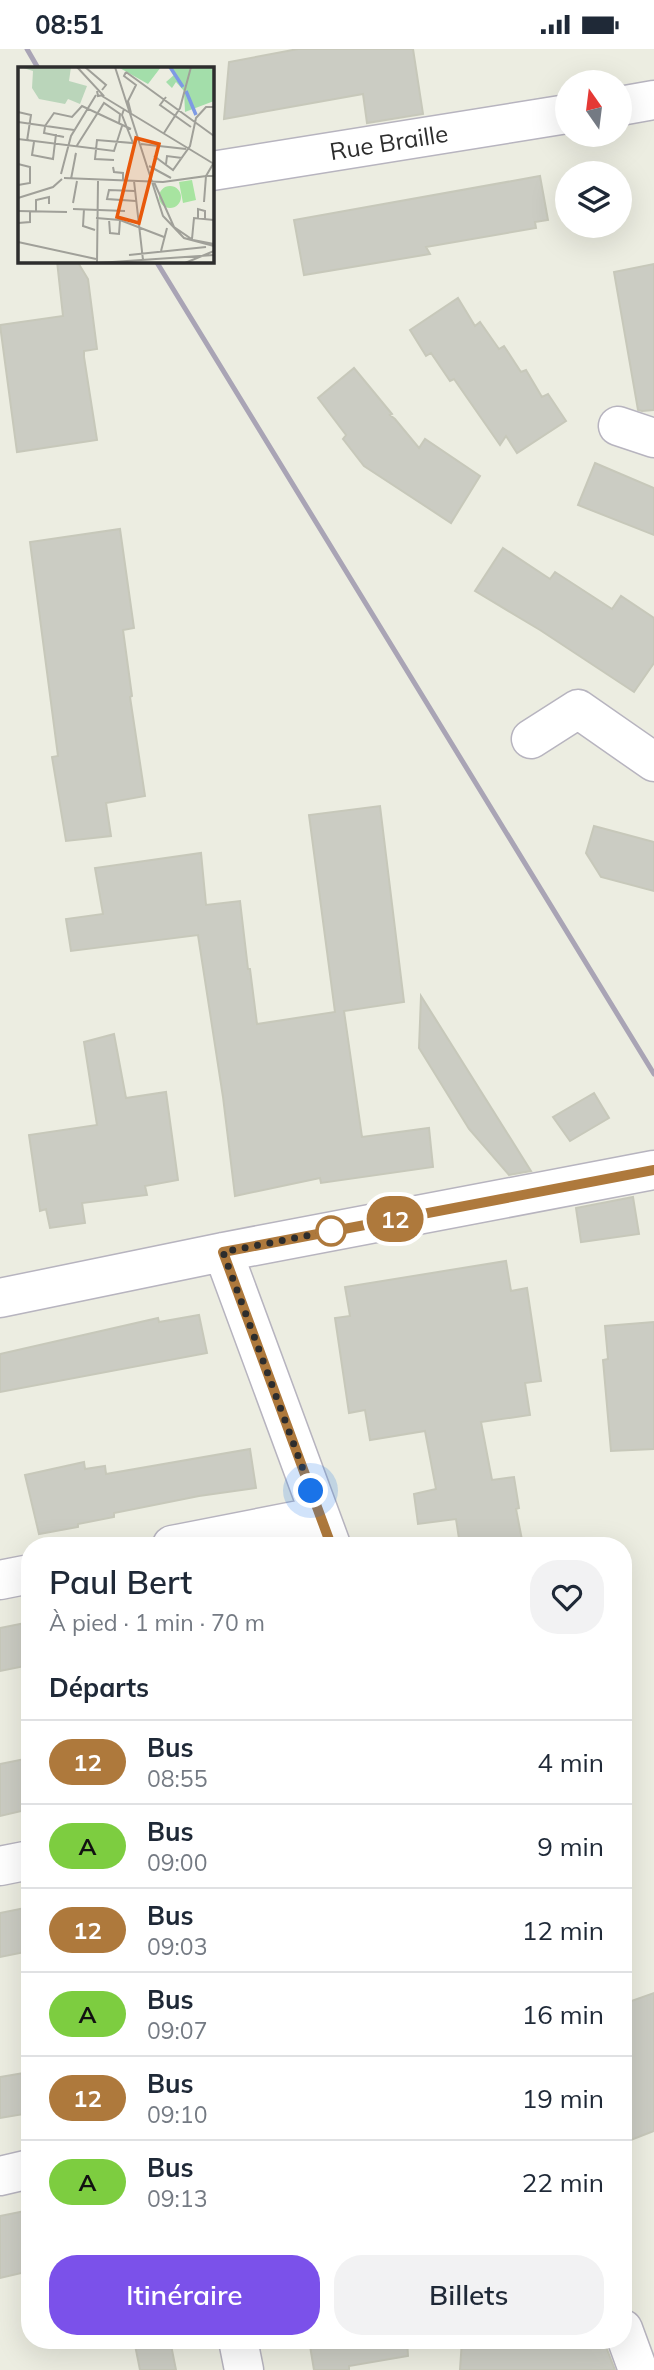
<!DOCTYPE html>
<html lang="fr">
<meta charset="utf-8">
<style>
body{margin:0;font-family:Mulish,sans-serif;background:#f2f2f3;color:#1f2937;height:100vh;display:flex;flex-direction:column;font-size:26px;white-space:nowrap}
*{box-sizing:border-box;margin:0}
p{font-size:23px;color:#747a83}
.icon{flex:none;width:38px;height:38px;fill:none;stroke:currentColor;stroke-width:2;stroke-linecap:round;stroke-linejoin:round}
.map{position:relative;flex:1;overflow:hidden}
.sheet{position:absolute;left:21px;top:1488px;width:611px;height:812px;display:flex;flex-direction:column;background:#fff;border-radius:28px;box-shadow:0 7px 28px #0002}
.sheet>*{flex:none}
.badge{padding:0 14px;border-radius:23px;font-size:24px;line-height:46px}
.needle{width:46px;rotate:346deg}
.controls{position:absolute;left:555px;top:21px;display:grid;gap:14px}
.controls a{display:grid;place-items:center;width:77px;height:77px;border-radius:50%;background:#fff;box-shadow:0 7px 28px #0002;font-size:35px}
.you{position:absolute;width:35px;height:35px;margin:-18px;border:5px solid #fff;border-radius:50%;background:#1a73e8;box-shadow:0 0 0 10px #1a73e833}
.map>.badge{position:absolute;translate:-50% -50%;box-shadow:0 0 0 4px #fff}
h2{padding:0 28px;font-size:26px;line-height:63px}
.round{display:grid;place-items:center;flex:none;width:74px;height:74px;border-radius:28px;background:#f2f2f3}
.head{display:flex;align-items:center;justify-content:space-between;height:119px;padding:0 28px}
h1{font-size:33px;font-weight:600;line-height:52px}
.primary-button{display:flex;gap:14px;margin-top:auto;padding:14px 28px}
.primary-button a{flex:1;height:80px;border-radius:28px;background:#7b51ea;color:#fff;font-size:28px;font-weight:600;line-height:80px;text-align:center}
.primary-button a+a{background:#f2f2f3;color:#1f2937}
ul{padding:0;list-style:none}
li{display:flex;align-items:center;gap:21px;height:84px;padding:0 28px;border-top:2px solid #e0e1e3}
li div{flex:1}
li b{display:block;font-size:26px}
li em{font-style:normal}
li .badge{min-width:77px;font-weight:700;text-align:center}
.status{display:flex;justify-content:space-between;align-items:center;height:49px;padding:0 35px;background:#fff;direction:ltr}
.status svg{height:19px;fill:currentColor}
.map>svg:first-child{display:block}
</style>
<div class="status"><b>08:51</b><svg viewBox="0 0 49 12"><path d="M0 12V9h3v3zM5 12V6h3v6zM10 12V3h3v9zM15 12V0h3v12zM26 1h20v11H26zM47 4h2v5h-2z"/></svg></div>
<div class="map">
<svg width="654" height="2321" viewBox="0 0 654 2321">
<rect width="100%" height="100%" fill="#ecede1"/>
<path fill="#cbccc3" stroke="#c7c8ba" stroke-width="2" d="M298,0H413L423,65L367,74L363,45L224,70L229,13Z
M540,127L548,171L535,173L536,179L426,198L430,205L304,226L294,171Z
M57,212H77L88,230L97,300L84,302V308L97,391L17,403L0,276L63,267Z
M654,215V361L642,362L638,361L614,223Z
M458,249L475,277L480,273L499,300L504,297L521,323L526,321L542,348L548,345L566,372L517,404L506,387L500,396L454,330L450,332L431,304L426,307L410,281Z
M354,319L392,365L390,366L395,370L419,399L425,390L480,427L451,474L364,417L343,390L346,386L318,349Z
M595,414L654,439V486L578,456Z
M120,480L134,579L123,581L132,647L130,648L145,747L106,754L111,787L66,792L52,708L58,707L30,493Z
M503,499L550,530L555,523L612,560L621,547L654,569V614L634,643L540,581L475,542Z
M380,757L404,953L344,962L362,1088L429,1079L433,1118L321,1134L320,1129L235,1147L223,1048L198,886L71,902L66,870L103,865L95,819L201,804L206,856L240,852L248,920H250L257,975L335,963L309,766Z
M594,777L654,793V842L601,828L586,804Z
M421,947L531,1122L509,1126L469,1080L419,999Z
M114,985L126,1049L166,1043L178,1131L145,1137L147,1146L82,1154L85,1174L50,1179L46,1160L40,1162L29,1086L97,1076L84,993Z
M594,1044L609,1069L570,1092L553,1068Z
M633,1148L639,1185L581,1193L576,1159Z
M506,1212L511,1242L527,1239L541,1332L525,1334L530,1366L481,1373L492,1431L514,1428L519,1459L516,1460L523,1496H460L456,1470L418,1475L414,1445L436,1440L425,1382L370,1391L365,1361L349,1364L335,1269L350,1267L345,1238Z
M199,1266L207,1304L0,1343V1305L158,1269L159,1273Z
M654,1273V1400L611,1402L603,1311L608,1310L605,1277Z
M250,1400L256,1439L199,1447L114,1464V1468L78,1475V1478L39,1485L25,1426L84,1413L85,1420L105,1417L106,1425Z
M30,1573V1616L0,1622V1579Z
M30,1709V1760L0,1767V1715Z
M30,1858V1902L0,1908V1864Z
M654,1944V2082L623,2094V1955Z
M30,2023V2064L0,2069V2028Z
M30,2161V2222L0,2229V2167Z
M134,2291H170L176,2321H140Z
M309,2291H407L408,2307L349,2317V2321H314Z
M462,2291H542L606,2298L615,2321H460Z"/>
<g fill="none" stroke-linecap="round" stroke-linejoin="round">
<defs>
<path id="minor" d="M620,57L654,51
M212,122L567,65
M618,377L654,389
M531,690L578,660L654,713
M223,1203L331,1496
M0,1249L223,1203L654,1121
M172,1496L320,1467
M0,1531L30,1525
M0,1817L30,1811
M0,2127L30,2120
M623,2280L638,2321
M238,2291L244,2321"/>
</defs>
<use href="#minor" stroke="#b7b4bf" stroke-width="41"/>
<use href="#minor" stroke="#fff" stroke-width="38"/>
<path stroke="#a9a4b5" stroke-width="5" d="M27,0L38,19
M156,212L654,1025"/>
</g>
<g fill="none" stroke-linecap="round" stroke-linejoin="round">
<defs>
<path id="line" d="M331,1496L223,1203L654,1121"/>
</defs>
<use href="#line" stroke="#fff" stroke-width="16"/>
<use href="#line" stroke="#ae793c" stroke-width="10"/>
<path stroke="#2d2d2d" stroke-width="7" stroke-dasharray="0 12.6" d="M311,1442L223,1203L331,1182"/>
</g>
<circle fill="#fff" stroke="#ae793c" stroke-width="3.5" cx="331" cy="1182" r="14"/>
<g text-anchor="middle" stroke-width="6" stroke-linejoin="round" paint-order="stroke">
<g font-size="24" fill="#2d2d2d" stroke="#fff">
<text transform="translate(389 94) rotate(-9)" y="8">Rue Braille</text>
</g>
</g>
<g transform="translate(18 18)">
<rect width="196" height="196" fill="#ecede1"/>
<path d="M100,0H143L130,17ZM151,0H196V34L167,45L166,24L158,15L154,21L148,15L156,8Z" fill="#a3deaa"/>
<path d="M2,0H53L51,14L69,19L62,37L50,32L47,37L21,32L14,21L15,4Z" fill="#bad5ba"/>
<path d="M174,113L178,133L165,136L161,115ZM141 130a11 11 0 1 1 22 0a11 11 0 1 1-22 0Z" fill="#a7e4a0"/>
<path fill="none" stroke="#7e9ae4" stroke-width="3.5" d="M152,0L165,20M168,24L178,48"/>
<path fill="none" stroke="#a0a099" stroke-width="2" d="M59,0L85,28L80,29L79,24M67,0L88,18L84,23M97,0L145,149L166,171L196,179M108,5L196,69M108,5L106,9L118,18L110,34L113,46M84,29L196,97M148,30L142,38L173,60M0,45L13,48L9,74M0,55L56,63M27,59L36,46L54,50L64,39L113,62M27,60L26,66L46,70M146,66L162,41L173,0M0,72L96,84L104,59M16,75L14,88L35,92L38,67M123,77L168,82M58,80L86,36L102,47L101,57M136,89L155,103L172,79L178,51L188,40H196M96,93L77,92L79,73L115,76L104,48L106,42M0,97L12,100V116L0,118ZM148,97L149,89L164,91M131,99L153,111M95,100L96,105L105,106V114M43,107L53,69L78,28M46,111L145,115L188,109L195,97M53,112L58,86L57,90M116,114L125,193M136,115L156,160L175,173L196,177M117,124L91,123L89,132L118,134M0,131L35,120L44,112M186,135L188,109H196M55,136L59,114M55,142L107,144M66,142L65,159L77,163M0,144L49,145M18,144V133L31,130V137M78,151L102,153L146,170M91,152L92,166L101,167L102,153M180,152V142L187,144V152M0,156L12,155V144M174,172L176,151L196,153M0,175L78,192M143,184L149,161M111,188L188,180M79,196L80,114M80,196L196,188M167,196L196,184"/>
<path fill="#e8590c" fill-opacity="0.15" stroke="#e8590c" stroke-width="3.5" d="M118,71L141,77L121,156L99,150Z"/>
<rect width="196" height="196" fill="none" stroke="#2d2d2d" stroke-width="3.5"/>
</g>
</svg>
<div class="controls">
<a><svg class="needle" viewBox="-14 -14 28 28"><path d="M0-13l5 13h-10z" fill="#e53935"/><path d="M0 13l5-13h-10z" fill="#747a83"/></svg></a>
<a><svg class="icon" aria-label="layers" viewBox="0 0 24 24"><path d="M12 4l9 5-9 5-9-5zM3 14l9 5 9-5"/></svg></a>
</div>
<div class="you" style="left:311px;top:1442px"></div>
<b class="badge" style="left:395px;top:1170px;background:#ae793c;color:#fff">12</b>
<section class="sheet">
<div class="head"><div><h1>Paul Bert</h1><p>À pied · 1 min · 70 m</p></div><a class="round"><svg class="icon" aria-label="heart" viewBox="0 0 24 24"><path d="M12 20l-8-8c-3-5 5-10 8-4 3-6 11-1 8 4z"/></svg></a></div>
<h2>Départs</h2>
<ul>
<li><span class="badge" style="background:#ae793c;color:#fff">12</span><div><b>Bus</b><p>08:55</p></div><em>4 min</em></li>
<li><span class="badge" style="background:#7dcd40;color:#111">A</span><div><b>Bus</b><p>09:00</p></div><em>9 min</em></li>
<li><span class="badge" style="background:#ae793c;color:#fff">12</span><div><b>Bus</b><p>09:03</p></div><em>12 min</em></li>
<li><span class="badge" style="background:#7dcd40;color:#111">A</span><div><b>Bus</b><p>09:07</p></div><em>16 min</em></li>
<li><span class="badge" style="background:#ae793c;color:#fff">12</span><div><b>Bus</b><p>09:10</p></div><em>19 min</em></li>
<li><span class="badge" style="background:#7dcd40;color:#111">A</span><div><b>Bus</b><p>09:13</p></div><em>22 min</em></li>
</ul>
<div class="primary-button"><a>Itinéraire</a><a>Billets</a></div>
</section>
</div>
